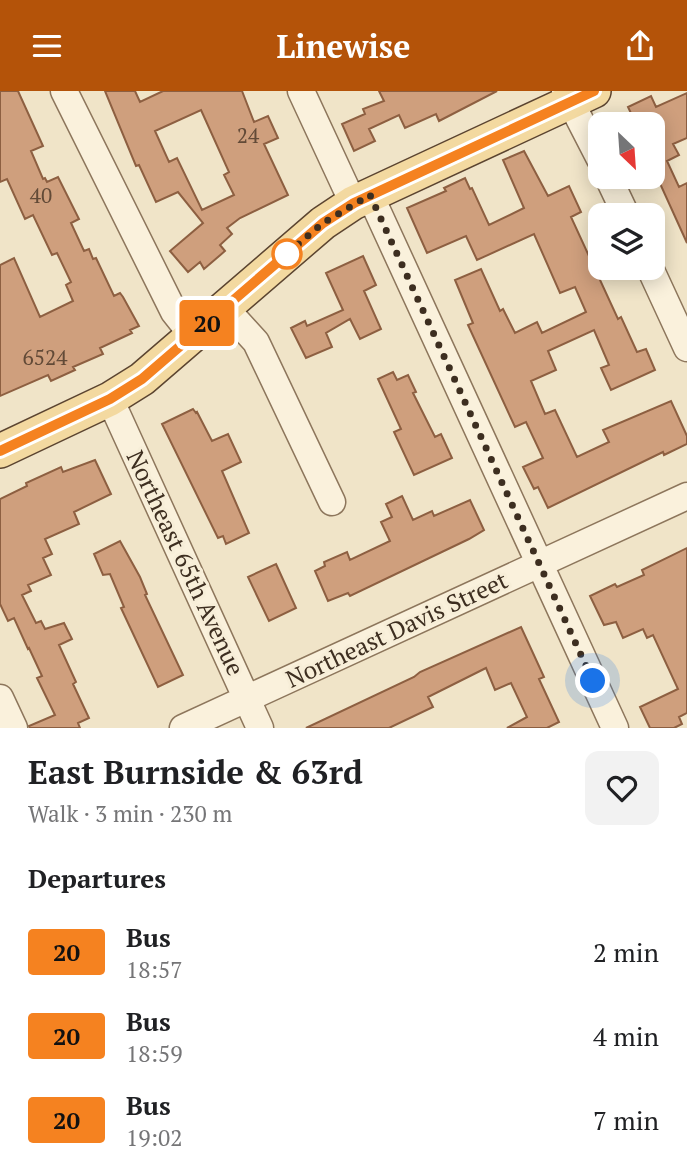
<!DOCTYPE html>
<meta charset="utf-8">
<style>
body{margin:0;font-family:"PT Serif",serif;background:#f2f2f2;color:#202124;height:100vh;display:flex;flex-direction:column;font-size:26px;white-space:nowrap}
*{box-sizing:border-box;margin:0}
p{font-size:23px;color:#757577}
.icon{flex:none;width:38px;height:38px;fill:none;stroke:currentColor;stroke-width:2;stroke-linecap:round;stroke-linejoin:round}
.map{position:relative;height:637px;overflow:hidden}
.drawer{display:flex;flex-direction:column;background:#fff;flex:1}
.drawer>*{flex:none}
.badge{padding:0 14px;border-radius:5px;font-size:24px;line-height:46px}
.needle{width:46px;rotate:155deg}
.fabs{position:absolute;left:588px;top:21px;display:grid;gap:14px}
.fabs a{display:grid;place-items:center;width:77px;height:77px;border-radius:14px;background:#fff;box-shadow:0 4px 18px #0003;font-size:35px}
.you{position:absolute;width:35px;height:35px;margin:-18px;border:5px solid #fff;border-radius:50%;background:#1a73e8;box-shadow:0 0 0 10px #1a73e833}
.map>.badge{position:absolute;translate:-50% -50%;box-shadow:0 0 0 4px #fff}
h2{padding:0 28px;font-size:26px;line-height:63px}
.round{display:grid;place-items:center;flex:none;width:74px;height:74px;border-radius:14px;background:#f2f2f2}
.headline{display:flex;align-items:center;justify-content:space-between;height:119px;padding:0 28px}
h1{font-size:33px;font-weight:700;line-height:52px}
ul{padding:0;list-style:none}
li{display:flex;align-items:center;gap:21px;height:84px;padding:0 28px}
li div{flex:1}
li b{display:block;font-size:26px}
li em{font-style:normal}
li .badge{min-width:77px;font-weight:700;text-align:center}
header{display:flex;justify-content:space-between;align-items:center;height:91px;padding:0 28px;background:#b45309;color:#fff;font-size:32px;font-weight:700}
.map>svg:first-child{display:block}
</style>
<header><svg class="icon" aria-label="menu" viewBox="0 0 24 24"><path d="M4 6h16M4 12h16M4 18h16"/></svg>Linewise<svg class="icon" aria-label="share" viewBox="0 0 24 24"><path d="M12 15V3M7 8l5-5 5 5M5 13v7h14v-7"/></svg></header>
<div class="map">
<svg width="687" height="637" viewBox="0 0 687 637">
<rect width="100%" height="100%" fill="#f0e4c8"/>
<path fill="#cf9f7d" stroke="#8d5f41" stroke-width="2" fill-rule="evenodd" d="M0,0H18L43,55L31,60L43,88L45,87L47,91L58,86L79,128L71,132L84,160L89,158L93,168L96,167L114,205L120,202L123,206L139,235L130,239L132,242L100,257L103,263L73,276L75,279L51,290L48,284L0,305V174L14,167L40,226L73,210L66,194L71,191L57,162L52,164L33,124L25,128L7,88L0,91Z
M105,0H135L140,11L163,0H242L254,31L268,25L278,47L264,53L288,104L240,127L227,137L232,143L220,154L225,160L204,178L200,171L188,181L170,160L203,132L178,101L156,111L139,74L136,75ZM201,19L229,81L224,84L234,104L202,119L177,67L169,71L155,40Z
M379,0H497L439,30L436,23L405,37L399,24L369,38L375,50L354,60L342,33L365,23L363,18L384,10Z
M687,2V47L673,53L679,64L667,70L679,96L687,92V152L658,88L653,90V33H636L628,16L651,5L656,16Z
M524,60L548,105L569,95L581,121L571,126L618,228L621,226L637,261L646,258L655,279L611,299L601,277L609,274L594,239L548,260L556,279L531,290L545,323L555,319L577,366L609,351L603,339L671,310L687,345V353L664,364L663,361L548,417L538,396L534,398L523,376L543,367L526,331L515,336L468,234L473,232L455,189L481,178L500,220L503,218L515,242L537,231L542,242L586,221L575,196L560,202L534,143L477,169L466,145L427,162L407,117L446,100L444,97L465,87L470,98L472,97L489,134L524,117L503,69Z
M363,165L376,194L364,200L381,238L360,248L350,228L326,242L332,256L306,267L291,237L305,230L307,235L343,219L326,182Z
M393,281L397,289L408,284L416,301L413,302L435,346L441,343L452,367L414,384L394,341L401,338L378,288Z
M193,318L196,322L197,321L212,350L228,343L241,371L222,380L249,442L226,453L223,445L218,447L162,333Z
M95,369L111,403L74,421L79,433L45,448L52,463L43,467L51,484L28,494L31,500L22,504L36,532L41,530L45,538L64,532L72,548L59,554L76,591L73,593L89,627L78,632L80,637H30L29,635L55,624L37,587L42,585L29,557L28,558L14,527L8,530L0,513V408L27,395L26,392L61,376L63,381Z
M402,405L413,429L432,420L434,425L470,409L484,439L469,448L350,505L348,502L328,510L315,480L325,475L324,471L347,461L350,469L390,450L381,431L392,426L386,413Z
M120,450L140,486L147,503L145,504L183,584L158,596L121,517L124,516L110,483L103,484L94,463Z
M687,457V622L679,626L682,633L674,637H650L640,616L678,598L653,544L647,547L643,538L623,547L616,531L604,534L590,505L615,493L617,496L644,484L642,479Z
M276,473L296,517L269,530L248,486Z
M521,536L544,586L539,588L559,631L547,637H507L527,626L511,592L495,599L486,577L428,606L433,616L389,637H306L414,586L420,581Z"/>
<g fill="none" stroke-linecap="round" stroke-linejoin="round">
<defs>
<path id="minor" d="M64,0L174,221L193,245
M301,0L353,112
M565,0L600,68
M608,86L626,124
M370,104L615,637
M650,177L687,257
M225,217L256,251L332,411
M110,308L260,637
M0,607L14,637
M183,637L687,405"/>
<path id="major" d="M0,360L110,308L142,288L323,132L353,112L594,0"/>
</defs>
<use href="#minor" stroke="#8d765c" stroke-width="29"/>
<use href="#major" stroke="#5b4430" stroke-width="36"/>
<use href="#minor" stroke="#faf1dc" stroke-width="26"/>
<use href="#major" stroke="#f3d9a0" stroke-width="33"/>
</g>
<g fill="none" stroke-linecap="round" stroke-linejoin="round">
<defs>
<path id="line" d="M0,360L110,308L142,288L323,132L354,112L594,0"/>
</defs>
<use href="#line" stroke="#fff" stroke-width="16"/>
<use href="#line" stroke="#f58220" stroke-width="10"/>
<path stroke="#3d2e20" stroke-width="7" stroke-dasharray="0 12.6" d="M287,163L283,166L323,132L370,104L593,590"/>
</g>
<circle fill="#fff" stroke="#f58220" stroke-width="3.5" cx="287" cy="163" r="14"/>
<g text-anchor="middle" stroke-width="6" stroke-linejoin="round" paint-order="stroke">
<g font-size="21" fill="#624a37">
<text x="248" y="52">24</text>
<text x="41" y="112">40</text>
<text x="45" y="274">6524</text>
</g>
<g font-size="24" fill="#3d2e20" stroke="#f7eed8">
<text transform="translate(185 472) rotate(65)" y="8">Northeast 65th Avenue</text>
<text transform="translate(397 539) rotate(-25)" y="8">Northeast Davis Street</text>
</g>
</g>
</svg>
<div class="fabs">
<a><svg class="needle" viewBox="-14 -14 28 28"><path d="M0-13l5 13h-10z" fill="#e53935"/><path d="M0 13l5-13h-10z" fill="#757577"/></svg></a>
<a><svg class="icon" aria-label="layers" viewBox="0 0 24 24"><path d="M12 4l9 5-9 5-9-5zM3 14l9 5 9-5"/></svg></a>
</div>
<div class="you" style="left:593px;top:590px"></div>
<b class="badge" style="left:207px;top:232px;background:#f58220;color:#111">20</b>
</div>
<section class="drawer">
<div class="headline"><div><h1>East Burnside &amp; 63rd</h1><p>Walk · 3 min · 230 m</p></div><a class="round"><svg class="icon" aria-label="heart" viewBox="0 0 24 24"><path d="M12 20l-8-8c-3-5 5-10 8-4 3-6 11-1 8 4z"/></svg></a></div>
<h2>Departures</h2>
<ul>
<li><span class="badge" style="background:#f58220;color:#111">20</span><div><b>Bus</b><p>18:57</p></div><em>2 min</em></li>
<li><span class="badge" style="background:#f58220;color:#111">20</span><div><b>Bus</b><p>18:59</p></div><em>4 min</em></li>
<li><span class="badge" style="background:#f58220;color:#111">20</span><div><b>Bus</b><p>19:02</p></div><em>7 min</em></li>
</ul>
</section>
